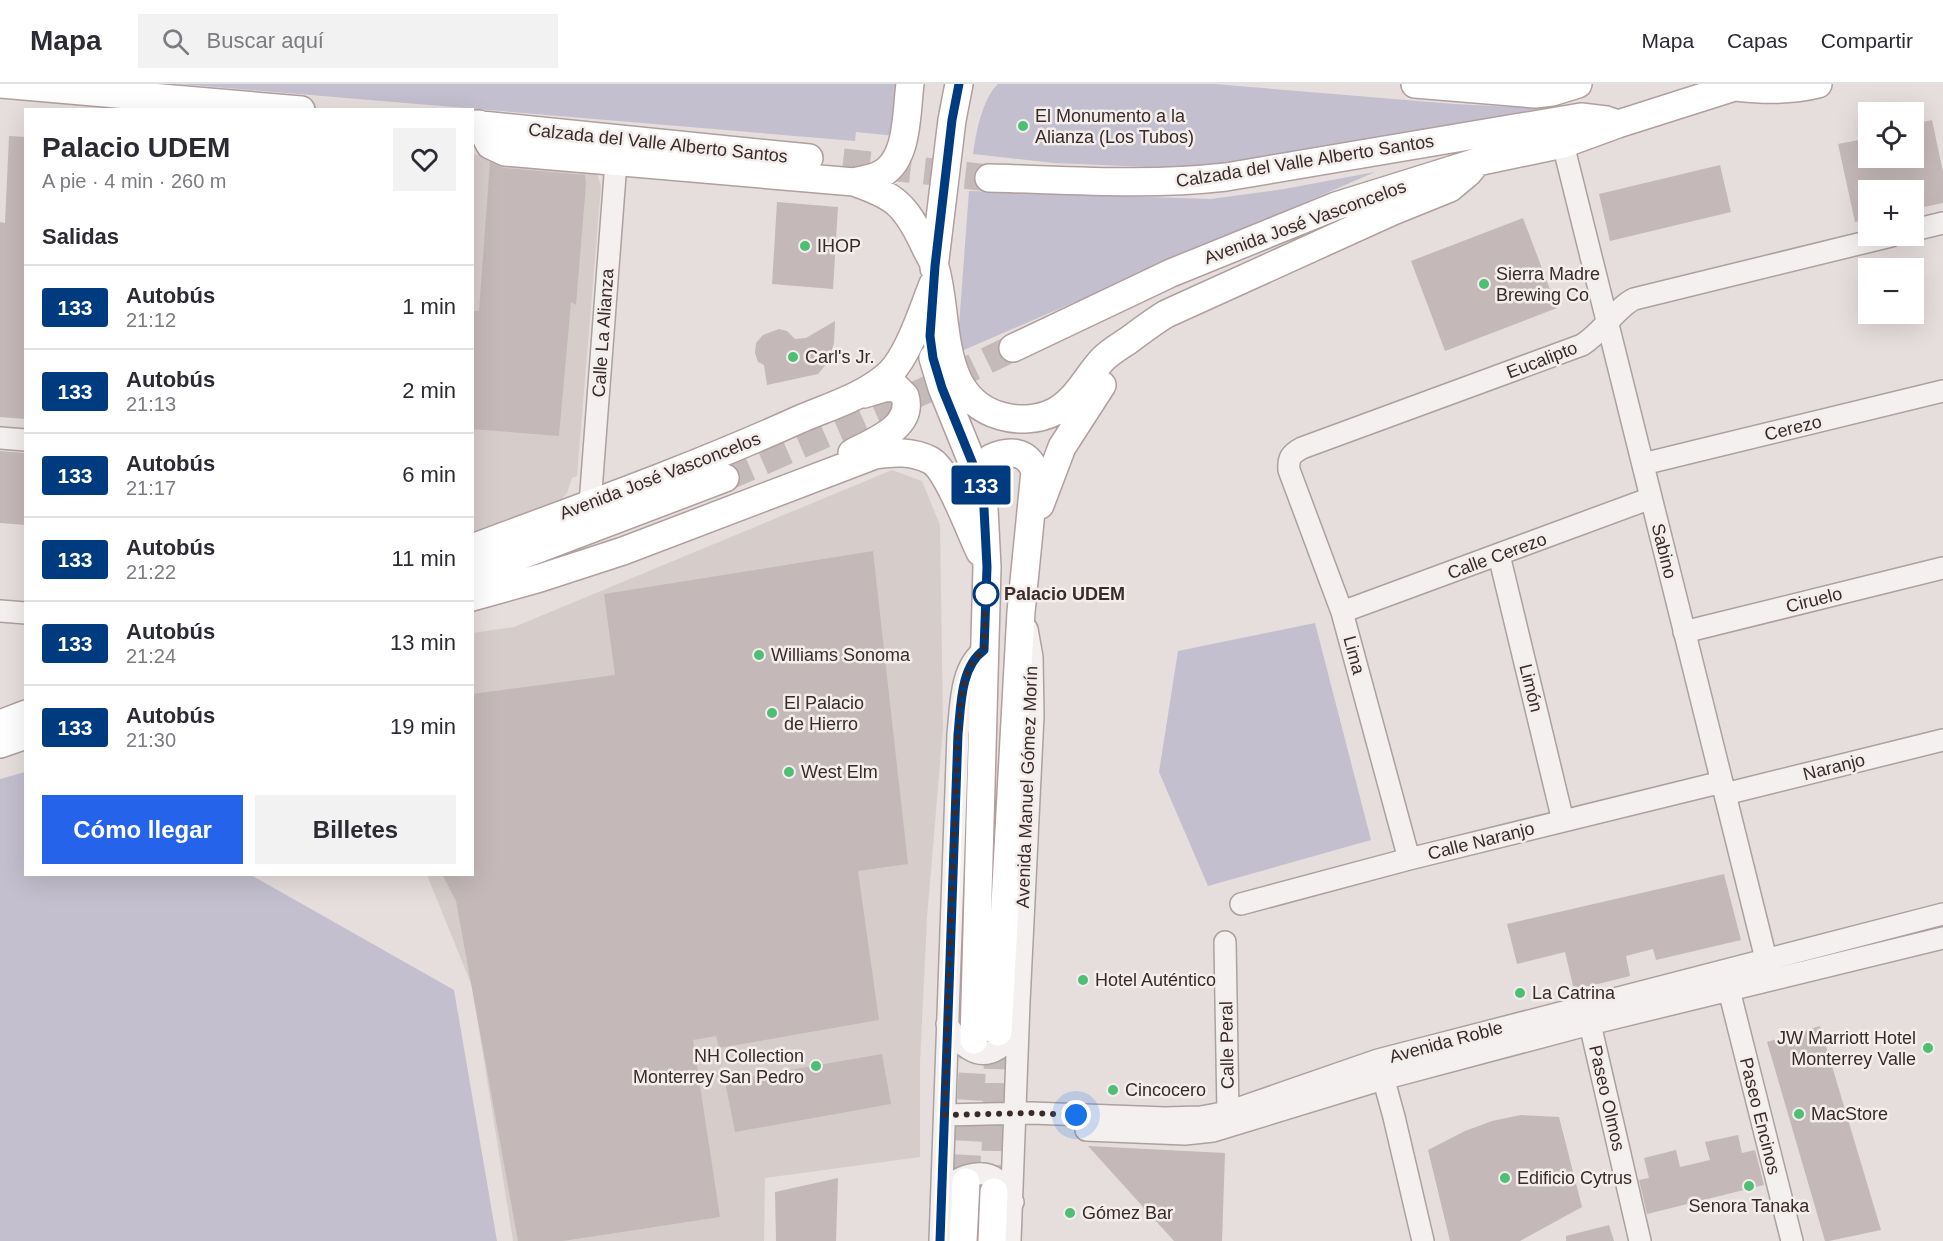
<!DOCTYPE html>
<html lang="es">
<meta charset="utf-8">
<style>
body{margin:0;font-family:Helvetica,sans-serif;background:#f2f2f3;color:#2b2b33;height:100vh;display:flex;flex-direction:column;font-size:22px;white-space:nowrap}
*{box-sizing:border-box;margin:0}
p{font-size:20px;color:#7c7c81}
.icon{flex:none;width:33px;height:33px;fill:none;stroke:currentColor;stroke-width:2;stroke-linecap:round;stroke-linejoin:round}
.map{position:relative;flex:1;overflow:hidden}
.details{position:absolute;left:24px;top:24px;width:450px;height:768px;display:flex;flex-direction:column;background:#fff;border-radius:0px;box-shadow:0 6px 24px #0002}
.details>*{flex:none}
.badge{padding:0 12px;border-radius:4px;font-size:21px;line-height:39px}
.controls{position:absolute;left:1858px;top:18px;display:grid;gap:12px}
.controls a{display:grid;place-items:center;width:66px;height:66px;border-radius:0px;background:#fff;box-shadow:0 6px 24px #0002;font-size:30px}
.you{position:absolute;width:30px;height:30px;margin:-15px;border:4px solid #fff;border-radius:50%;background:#1a73e8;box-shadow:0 0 0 9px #1a73e833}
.map>.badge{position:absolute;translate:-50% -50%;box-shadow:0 0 0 3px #fff}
h2{padding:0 18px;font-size:22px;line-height:54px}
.round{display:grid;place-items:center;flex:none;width:63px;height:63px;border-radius:0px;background:#f2f2f3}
.overview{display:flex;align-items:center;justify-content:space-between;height:102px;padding:0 18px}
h1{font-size:28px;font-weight:700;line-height:45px}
.button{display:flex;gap:12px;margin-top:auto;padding:12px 18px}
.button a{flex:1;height:69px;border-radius:0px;background:#2563eb;color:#fff;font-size:24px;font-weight:700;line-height:69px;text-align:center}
.button a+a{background:#f2f2f3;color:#2b2b33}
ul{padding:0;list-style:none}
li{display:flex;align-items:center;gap:18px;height:84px;padding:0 18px;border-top:2px solid #e1e1e2}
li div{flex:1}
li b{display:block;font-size:22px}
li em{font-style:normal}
li .badge{min-width:66px;font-weight:700;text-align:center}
header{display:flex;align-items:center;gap:36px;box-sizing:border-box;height:84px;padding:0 30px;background:#fff;border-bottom:2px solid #e1e1e2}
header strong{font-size:28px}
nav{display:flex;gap:33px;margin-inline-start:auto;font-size:21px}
.search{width:420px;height:54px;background:#f2f2f3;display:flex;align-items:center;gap:15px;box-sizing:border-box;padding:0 21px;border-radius:0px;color:#7c7c81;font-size:22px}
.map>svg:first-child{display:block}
</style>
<header>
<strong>Mapa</strong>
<div class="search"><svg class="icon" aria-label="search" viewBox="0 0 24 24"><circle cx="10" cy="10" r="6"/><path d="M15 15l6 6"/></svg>Buscar aquí</div>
<nav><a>Mapa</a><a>Capas</a><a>Compartir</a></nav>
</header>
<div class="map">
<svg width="1943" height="1157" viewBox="0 0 1943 1157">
<rect width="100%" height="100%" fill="#e5dedd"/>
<path fill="#d6cdcb" d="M472,70L588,84L596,87L601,102L577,392L572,394L567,409L558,419L473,449Z
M892,386L922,397L940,441L943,644L927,834L920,978V1073L765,1094L764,1157H513L472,902L427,791L472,790L473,549L514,543Z"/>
<path fill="#c3bfce" d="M180,0H899L895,52L856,48L855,57Z
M998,0H1214L1454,20L1558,25L1215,82L1150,83L1054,79L973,70C976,49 982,15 998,0Z
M1375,88L957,269L969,107L1211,115L1284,105Z
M1315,539L1371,756L1208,802L1159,688L1178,567Z
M25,688L26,790L251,791L454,906L497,1157H0V695Z"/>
<path fill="#c4b9b8" d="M1932,36L1943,88V119L1914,125V106H1869V135L1855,138L1838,60L1869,54V74H1914V40Z
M9,52L26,53V335L0,333V138L5,139Z
M490,78L504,84L585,91L586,100L576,221L571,218L559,352L472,345V227H479Z
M1720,81L1731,128L1610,157L1599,110Z
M777,118L838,123L833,205L772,200Z
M1523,134L1557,224L1445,267L1411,177Z
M835,237L834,259L828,278L818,290L767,301L764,281L758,278L755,269L756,259L763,251L779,245L787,247L795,255L806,254Z
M0,367L26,369V441L0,439Z
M873,467L908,780L858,787L879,936L719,964L716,952L693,956L720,1133L563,1157H518L456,817L442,790H472V610L615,591L604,510Z
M1724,790L1741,856L1656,876L1653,865L1626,872L1630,892L1574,906L1565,868L1517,880L1507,840Z
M1820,942L1881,1146L1829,1157H1825L1767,958Z
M882,970L891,1020L735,1048L725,997Z
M1521,1031L1559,1033L1582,1123L1520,1157H1450L1428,1066L1465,1047L1492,1037Z
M1738,1051L1742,1069L1755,1066L1764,1101L1647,1130L1639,1096L1649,1094L1644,1074L1676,1066L1680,1083L1710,1076L1705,1058Z
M1088,1062L1225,1069L1222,1157H1174Z
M838,1094L836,1157H776L775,1108Z
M1609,1141L1614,1157H1566V1152Z"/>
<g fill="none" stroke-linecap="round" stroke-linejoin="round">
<path stroke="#c3bab9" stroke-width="27" stroke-dasharray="27 14" stroke-linecap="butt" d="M843,78L989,94
M725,394L926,306L1013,264
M966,1098L974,956
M994,1108L998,948"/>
<defs>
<path id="minor" d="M1563,60L1766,875
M1914,146L1943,139
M0,354L26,356
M1643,380L1943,307
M590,420L616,78
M1499,471L1563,737
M0,527L26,529
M1342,528L1651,414
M1684,548L1943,484
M1725,710L1943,656
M1409,775L1342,528L1289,386C1288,374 1291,370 1302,364L1582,261C1602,249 1616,224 1634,215L1891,152
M1241,820L1409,775L1722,698
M1225,858L1228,1028
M1729,906L1792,1157
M947,940C953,949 959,959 969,965C990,978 1009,959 1018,942
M1590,940L1640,1157
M1380,982L1394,1033L1423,1157
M945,1031L1031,1029L1165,1034L1201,1033L1228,1028L1378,976L1943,830
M1086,1046L1185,1050L1213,1047L1383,995L1590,940L1943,854
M952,1100C962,1091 984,1085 996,1095C1003,1101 1008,1111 1013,1118
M940,1157L958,650C961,623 960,583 984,566
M1010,1157L1019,918L1033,632L1032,573L1027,545"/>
<path id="major" d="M0,0L301,26
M1415,0L1535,10L1552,8L1578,0
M1735,3C1763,6 1790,7 1818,0
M472,40L809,74
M479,40L490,61L505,68L854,98C894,112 904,119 923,158C926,166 932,174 935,183C950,233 936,314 1001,332C1018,337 1038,336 1054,328C1077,316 1086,293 1103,275C1111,267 1120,262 1129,256C1141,247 1153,238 1166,230L1393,127L1450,104L1468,89L1477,78
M989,94C1068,96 1147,102 1226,93L1581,33L1606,36L1615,39
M854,98C861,96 870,95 877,92C909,80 906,29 910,0
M934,184L952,36L959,0
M1013,264L1171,189L1336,122L1477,78L1563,60L1618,40L1744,0
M933,274L942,304L983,405L987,483L974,956
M852,369C874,357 914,343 905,312L896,303L884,304L864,310
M983,405V387L991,374C1009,366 1027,366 1035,387L1021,528L998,948
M1040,421L1062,363L1102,301
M472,464C582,423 692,384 798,336C828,323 866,312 890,289C909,270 923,225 933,200
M472,490L725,394
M472,513L540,494L623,467L875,371C894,368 912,367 930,376C948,385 970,448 980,468
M0,640L26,630
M0,660L26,651
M963,1157L966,1098
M992,1157L994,1108"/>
</defs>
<use href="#minor" stroke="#aba19f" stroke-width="24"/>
<use href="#major" stroke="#b09f9e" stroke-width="30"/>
<use href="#minor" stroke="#f4f0ef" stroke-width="21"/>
<use href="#major" stroke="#fff" stroke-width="27"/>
</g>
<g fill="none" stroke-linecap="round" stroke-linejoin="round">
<defs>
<path id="line" d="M940,1157L958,650C961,623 960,583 984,566L987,483L983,405L942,304L933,274L930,252L935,182L952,36L959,0"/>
</defs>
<use href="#line" stroke="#fff" stroke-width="14"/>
<use href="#line" stroke="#003b80" stroke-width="9"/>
<path stroke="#3a2b28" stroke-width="6" stroke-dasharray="0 10.8" d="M986,510V504L984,566C960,583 961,623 958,650L947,940L945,1031L1031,1029L1076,1031"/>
</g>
<g fill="#4ebe75" stroke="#f3edec" stroke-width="2">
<circle cx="1023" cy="42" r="6"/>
<circle cx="805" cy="162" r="6"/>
<circle cx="1484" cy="200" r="6"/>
<circle cx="793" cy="273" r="6"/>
<circle cx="759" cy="571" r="6"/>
<circle cx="772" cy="629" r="6"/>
<circle cx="789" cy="688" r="6"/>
<circle cx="1083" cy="896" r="6"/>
<circle cx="1520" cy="909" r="6"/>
<circle cx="1928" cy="964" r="6"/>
<circle cx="816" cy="982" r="6"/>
<circle cx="1113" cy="1006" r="6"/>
<circle cx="1799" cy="1030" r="6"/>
<circle cx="1505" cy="1094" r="6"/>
<circle cx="1749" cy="1102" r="6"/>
<circle cx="1070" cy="1129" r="6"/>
</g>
<circle fill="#fff" stroke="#003b80" stroke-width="3" cx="986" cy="510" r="12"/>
<g text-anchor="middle" stroke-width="5" stroke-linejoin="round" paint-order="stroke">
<g font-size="18" fill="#3a2b28" stroke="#f3edec" text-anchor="start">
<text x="1035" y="38">El Monumento a la<tspan x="1035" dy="21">Alianza (Los Tubos)</tspan></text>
<text x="817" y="168">IHOP</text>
<text x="1496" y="196">Sierra Madre<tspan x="1496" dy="21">Brewing Co</tspan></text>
<text x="805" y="279">Carl's Jr.</text>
<text x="771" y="577">Williams Sonoma</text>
<text x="784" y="625">El Palacio<tspan x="784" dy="21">de Hierro</tspan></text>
<text x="801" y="694">West Elm</text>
<text x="1095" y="902">Hotel Auténtico</text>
<text x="1532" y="915">La Catrina</text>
<text x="1916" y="960" text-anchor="end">JW Marriott Hotel<tspan x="1916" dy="21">Monterrey Valle</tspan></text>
<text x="804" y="978" text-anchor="end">NH Collection<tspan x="804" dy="21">Monterrey San Pedro</tspan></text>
<text x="1125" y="1012">Cincocero</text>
<text x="1811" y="1036">MacStore</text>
<text x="1517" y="1100">Edificio Cytrus</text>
<text x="1749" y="1128" text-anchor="middle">Senora Tanaka</text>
<text x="1082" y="1135">Gómez Bar</text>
</g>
<g font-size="18" fill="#3a2b28" stroke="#f3edec">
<text transform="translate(658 59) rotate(6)" y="6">Calzada del Valle Alberto Santos</text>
<text transform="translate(1305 77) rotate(-9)" y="6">Calzada del Valle Alberto Santos</text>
<text transform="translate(1305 138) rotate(-20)" y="6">Avenida José Vasconcelos</text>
<text transform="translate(603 249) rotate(-86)" y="6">Calle La Alianza</text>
<text transform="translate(1542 276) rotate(-21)" y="6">Eucalipto</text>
<text transform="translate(1793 344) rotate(-14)" y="6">Cerezo</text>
<text transform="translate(660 392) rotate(-21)" y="6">Avenida José Vasconcelos</text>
<text transform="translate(1664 467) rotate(76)" y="6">Sabino</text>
<text transform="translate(1497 472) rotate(-20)" y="6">Calle Cerezo</text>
<text transform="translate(1814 516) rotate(-14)" y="6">Ciruelo</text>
<text transform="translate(1354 571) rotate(75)" y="6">Lima</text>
<text transform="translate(1531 604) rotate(76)" y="6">Limón</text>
<text transform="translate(1834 683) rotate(-14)" y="6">Naranjo</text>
<text transform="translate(1027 703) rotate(-88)" y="6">Avenida Manuel Gómez Morín</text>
<text transform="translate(1481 757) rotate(-14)" y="6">Calle Naranjo</text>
<text transform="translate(1446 958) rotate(-15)" y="6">Avenida Roble</text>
<text transform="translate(1227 961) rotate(-91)" y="6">Calle Peral</text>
<text transform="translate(1607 1014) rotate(77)" y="6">Paseo Olmos</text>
<text transform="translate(1760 1032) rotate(76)" y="6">Paseo Encinos</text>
</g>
<g font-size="18" font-weight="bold" fill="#3a2b28" stroke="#f3edec" text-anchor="start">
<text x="1004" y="516">Palacio UDEM</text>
</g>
</g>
</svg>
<div class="controls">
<a><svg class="icon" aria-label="locate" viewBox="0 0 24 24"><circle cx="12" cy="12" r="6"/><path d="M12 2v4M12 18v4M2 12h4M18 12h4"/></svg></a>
<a>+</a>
<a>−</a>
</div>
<div class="you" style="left:1076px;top:1031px"></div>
<b class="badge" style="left:981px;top:401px;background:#003b80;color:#fff">133</b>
<section class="details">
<div class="overview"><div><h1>Palacio UDEM</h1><p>A pie · 4 min · 260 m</p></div><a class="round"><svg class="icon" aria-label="heart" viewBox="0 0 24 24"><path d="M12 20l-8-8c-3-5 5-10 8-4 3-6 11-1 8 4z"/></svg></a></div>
<h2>Salidas</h2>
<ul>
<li><span class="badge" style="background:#003b80;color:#fff">133</span><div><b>Autobús</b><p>21:12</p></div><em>1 min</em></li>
<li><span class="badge" style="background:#003b80;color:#fff">133</span><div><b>Autobús</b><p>21:13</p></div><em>2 min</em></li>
<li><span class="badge" style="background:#003b80;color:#fff">133</span><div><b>Autobús</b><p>21:17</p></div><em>6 min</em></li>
<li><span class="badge" style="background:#003b80;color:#fff">133</span><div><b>Autobús</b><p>21:22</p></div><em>11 min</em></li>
<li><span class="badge" style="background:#003b80;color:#fff">133</span><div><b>Autobús</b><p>21:24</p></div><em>13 min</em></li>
<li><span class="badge" style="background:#003b80;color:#fff">133</span><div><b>Autobús</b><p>21:30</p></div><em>19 min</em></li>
</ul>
<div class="button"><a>Cómo llegar</a><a>Billetes</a></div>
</section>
</div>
